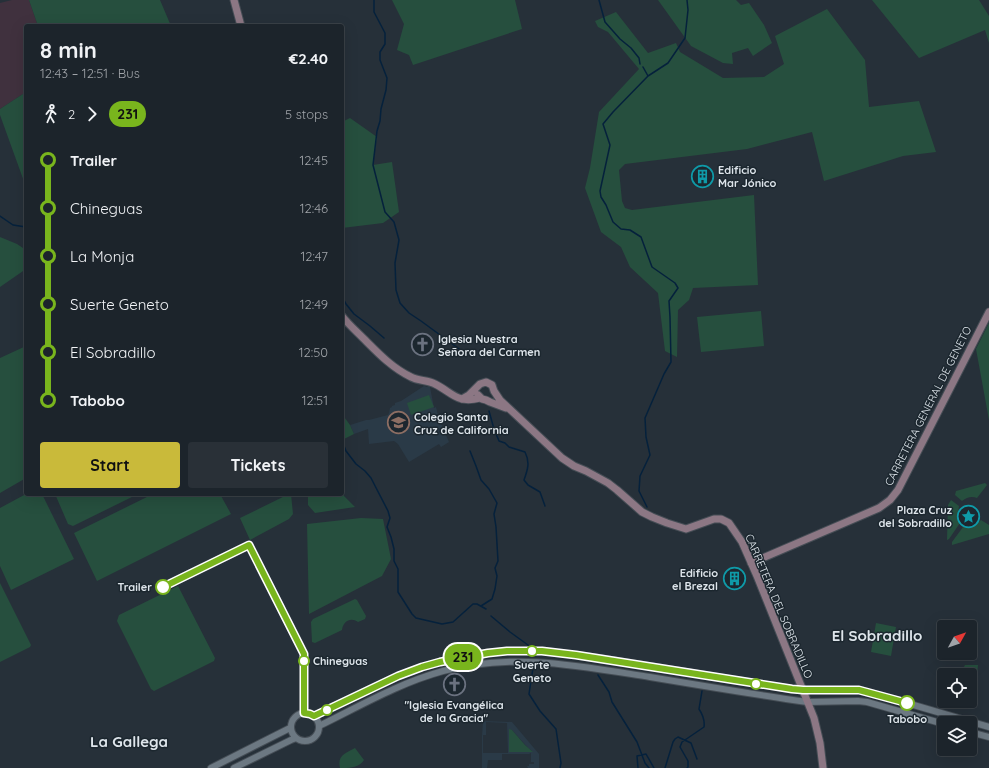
<!DOCTYPE html>
<meta charset="utf-8">
<style>
body{margin:0;font-family:Quicksand,sans-serif;background:#293037;color:#f1f3f6;height:100vh;display:flex;flex-direction:column;font-size:15px;white-space:nowrap}
*{box-sizing:border-box;margin:0}
p{font-size:13px;color:#a0a4a9}
.icon{flex:none;width:22px;height:22px;fill:none;stroke:currentColor;stroke-width:2;stroke-linecap:round;stroke-linejoin:round}
.map{position:relative;flex:1;overflow:hidden}
.panel{position:absolute;left:24px;top:24px;width:320px;height:472px;display:flex;flex-direction:column;background:#1c242b;border-radius:4px;box-shadow:0 4px 16px #0002,0 0 0 1px #3a4147}
.panel>*{flex:none}
.badge{padding:0 8px;border-radius:13px;font-size:14px;line-height:26px}
.needle{width:26px;rotate:50deg}
.buttons{position:absolute;left:937px;top:620px;display:grid;gap:8px}
.buttons a{display:grid;place-items:center;width:40px;height:40px;border-radius:4px;background:#1c242b;box-shadow:0 4px 16px #0002,0 0 0 1px #3a4147;font-size:20px}
.map>.badge{position:absolute;translate:-50% -50%;box-shadow:0 0 0 2px #fff}
.legs{display:flex;align-items:center;gap:6px;height:44px;padding:0 16px;font-size:13px}
.legs p{margin-inline-start:auto}
.overview{display:flex;align-items:center;justify-content:space-between;height:68px;padding:0 16px}
h1{font-size:22px;font-weight:800;line-height:30px}
.cta{display:flex;gap:8px;margin-top:auto;padding:8px 16px}
.cta a{flex:1;height:46px;border-radius:4px;background:#c9ba3a;color:#111;font-size:16px;font-weight:800;line-height:46px;text-align:center}
.cta a+a{background:#293037;color:#f1f3f6}
ul{padding:0 16px;list-style:none}
li{display:flex;align-items:center;gap:14px;height:48px;font-size:15px}
li i{display:grid;place-items:center;width:6px;height:100%;margin:0 5px;background:currentColor}
li i::after{content:'';width:10px;height:10px;margin:-5px;border:3px solid;border-radius:50%;background:#1c242b}
li p{margin-inline-start:auto}
li:first-child i{background:linear-gradient(#0000 50%,currentColor 0)}
li:last-child i{background:linear-gradient(currentColor 50%,#0000 0)}
.map>svg:first-child{display:block}
</style>
<div class="map">
<svg width="989" height="768" viewBox="0 0 989 768">
<rect width="100%" height="100%" fill="#263039"/>
<path fill="#40313e" d="M12,0H29L38,26H26V92L0,109V3Z"/>
<path fill="#2a3a47" fill-rule="evenodd" d="M424,386L427,387L429,386L430,387L434,408L436,407L439,419L449,442L441,447L439,444L409,462L398,444L394,441L369,444L368,429L354,434L350,425L366,420H369L388,415L389,413L390,408L392,407V406L395,405V403L401,401Z
M483,721L512,722L539,754V768H528L527,766H511V768H515H511V766H529V764H534V762H531V753L529,754H502V760H488L487,768H482V736ZM486,722L507,723L508,753H483V735H486ZM512,730L528,748L532,751L509,752Z"/>
<path fill="#264f3e" d="M29,0H160L171,26H38Z
M392,0H515L522,29L413,65L409,55L397,50L404,24Z
M658,0H736L741,5L749,3L764,25L772,43L753,56L748,48L732,53L733,64L723,63L691,46Z
M872,0H979L989,16V43L985,30L919,58Z
M827,9L865,60L869,107L919,101L936,152L903,156L824,181L812,132L747,149L625,164L619,170L622,201L625,208L632,210L754,195L758,285L693,288L689,300L678,310L677,357L665,351L658,293L630,267L621,247L601,232L585,188L590,168L599,112L639,69L608,32L598,27L595,21L616,12L648,53L676,43L680,52L723,78L764,77L784,64L775,36Z
M26,92V187L0,115V109Z
M350,118L377,137L373,165L392,162L399,212L383,223L342,228V122Z
M0,237L17,244L26,250V269L0,287Z
M761,311L764,346L701,352L697,317Z
M989,323V420L976,349Z
M26,346V478L0,493V358Z
M429,395L434,407L411,415L407,403Z
M342,414L350,425L354,434L342,440Z
M985,483L987,485L977,498C972,496 967,497 962,501L955,495L956,491Z
M26,494H42L74,559L11,590L0,566V508Z
M55,494H133L134,496L73,526L68,524Z
M153,494H220L231,514L97,581L74,533Z
M289,494H291L293,514L289,519L250,540L240,518Z
M308,494H342L355,507L315,513L308,505Z
M951,500L959,506C958,511 958,515 962,520L949,539L947,540L948,505Z
M361,518L383,519L391,559L382,576L309,614L307,524Z
M981,520L989,525V534L952,545V542L966,523C972,525 977,524 981,520Z
M0,583L31,645L30,647L0,662Z
M178,586L215,658L214,661L154,691L151,689L117,621L119,615Z
M355,599L357,600L366,616L365,619L358,622C351,617 343,621 342,630L315,643L312,642L311,622L313,619Z
M876,623L896,627L891,656L871,652Z
M965,665H978L976,690L970,689V675H962L963,672H965L966,668L964,667Z
M509,729L512,730L525,745L533,752H509Z
M355,748L364,760C359,768 349,768 340,768C337,755 346,753 355,748Z"/>
<g fill="none" stroke-linecap="round" stroke-linejoin="round">
<path stroke="#05213c" stroke-width="1.5" d="M374,0V12L385,33V44L380,52V60L387,78L386,90L381,109L380,121L377,131L373,165L385,212L394,222L399,240L395,263L396,290L400,303L409,313L421,321L466,354
M599,0L605,22L620,39L631,48L639,58L640,64
M643,67L648,76L613,112L603,124L610,145L600,191L601,197L606,205L613,222L621,229L630,230L641,237L652,267L675,283L678,288L669,301L670,317L671,362L664,374L645,418L646,437L650,455L640,476L639,491L647,507
M648,76L668,63L685,38L688,10L687,0
M0,216L13,225L26,227
M342,296L346,304L354,314L370,326L384,338
M489,411L494,429L499,441L505,443L509,447L525,452C530,462 528,469 524,480L528,485L540,492L545,506
M342,441L346,451L356,464L365,471L371,478L388,511L390,518L387,527L391,537L394,549V561L398,569V592L412,614L416,618L442,624L453,622L473,604H477L486,609
M470,451L476,466L481,480L489,489L497,503L494,514L496,527L498,561L495,568L497,576L495,589L492,599L481,606
M491,616L510,632L528,645
M533,668L529,694L540,711L556,729L561,763L560,768
M598,675L609,692L612,702L637,742L645,763L649,768
M638,768L637,756L646,754L654,768
M665,768L673,742L675,739L678,737L691,743L697,759
M687,768L688,767V761L680,747L682,742L704,727C705,720 703,715 699,709L702,691"/>
<defs>
<path id="tertiary" d="M291 727a14 14 0 1 1 28 0a14 14 0 1 1-28 0Z
M314,716L398,676L422,667L440,662L488,653L507,651H541L576,655L600,658L792,689L803,690H859L893,699L989,727
M319,726C360,706 399,683 443,671C513,652 580,666 650,677C698,685 746,693 793,700L807,702L858,701L867,702L944,724
M970,732L989,737
M211,768L290,728
M234,768L291,740L296,738"/>
<path id="secondary" d="M234,0L241,26
M342,316C348,324 356,331 363,338C378,353 392,368 411,377C418,381 428,380 435,384C453,393 457,404 480,398
M478,395L482,399L486,400L490,402L506,408
M462,399L469,395L480,384L486,382L492,385L494,391L500,400L562,458L574,466L586,471L608,483L617,490L642,512L652,517L667,523L686,529L714,519H721L729,523L742,542L757,576L814,718L820,743L823,768
M751,563L879,508L890,500L898,490L989,312"/>
</defs>
<use href="#tertiary" stroke="#454d55" stroke-width="8"/>
<use href="#secondary" stroke="#454d55" stroke-width="9"/>
<use href="#tertiary" stroke="#6c7882" stroke-width="6"/>
<use href="#secondary" stroke="#8c7784" stroke-width="7"/>
</g>
<g fill="none" stroke-linecap="round" stroke-linejoin="round">
<defs>
<path id="line-1" d="M163,587L249,545L304,654V713L310,714L314,716L398,676L422,667L440,662L488,653L507,651H542L576,655L792,689L803,690H859L907,703"/>
</defs>
<use href="#line-1" stroke="#fff" stroke-width="9"/>
<use href="#line-1" stroke="#79b51d" stroke-width="6"/>
</g>
<defs>
<symbol id="building-ring" viewBox="-11 -11 22 22"><circle r="9.5" fill="#1c272f" stroke="#0f9aa8" stroke-width="1.5"/><path d="M-4-6H4V6H1V3H-1V6H-4ZM-2.5-4.3h1.7v1.8h-1.7ZM.8-4.3h1.7v1.8H.8ZM-2.5-1h1.7V.8h-1.7ZM.8-1h1.7V.8H.8Z" fill="#0f9aa8"/></symbol>
<symbol id="church-ring" viewBox="-11 -11 22 22"><circle r="9.5" fill="#1c272f" stroke="#6b7280" stroke-width="1.5"/><path d="M-1.2-6h2.4v3.5h3.3v2.4h-3.3V6h-2.4V-.1h-3.3v-2.4h3.3Z" fill="#6b7280"/></symbol>
<symbol id="school-ring" viewBox="-11 -11 22 22"><circle r="9.5" fill="#1c272f" stroke="#8d6e63" stroke-width="1.5"/><path d="M0-5L7-2L0 1L-7-2ZM-4 1L0 2.5L4 1V4Q0 6-4 4Z" fill="#8d6e63"/></symbol>
<symbol id="sight-ring" viewBox="-11 -11 22 22"><circle r="9.5" fill="#1c272f" stroke="#0f9aa8" stroke-width="1.5"/><path d="M0-6L1.8-2.2L6-1.7L2.9 1.2L3.7 5.4L0 3.3L-3.7 5.4L-2.9 1.2L-6-1.7L-1.8-2.2Z" fill="#0f9aa8"/></symbol>
</defs>
<g fill-rule="evenodd">
<use href="#building-ring" x="690" y="164" width="25" height="25"/>
<use href="#church-ring" x="410" y="332" width="25" height="25"/>
<use href="#school-ring" x="386" y="410" width="25" height="25"/>
<use href="#sight-ring" x="956" y="504" width="25" height="25"/>
<use href="#building-ring" x="722" y="566" width="25" height="25"/>
<use href="#church-ring" x="442" y="672" width="25" height="25"/>
</g>
<g fill="#fff" stroke="#79b51d" stroke-width="2">
<circle cx="163" cy="587" r="7"/>
<circle cx="532" cy="651" r="5"/>
<circle cx="304" cy="661" r="5"/>
<circle cx="756" cy="684" r="5"/>
<circle cx="907" cy="703" r="7"/>
<circle cx="327" cy="710" r="5"/>
</g>
<g text-anchor="middle" stroke-width="3" stroke-linejoin="round" paint-order="stroke">
<g font-size="11" font-weight="bold" fill="#dee5eb" stroke="#1c272f" text-anchor="start">
<text x="718" y="174">Edificio<tspan x="718" dy="13">Mar Jónico</tspan></text>
<text x="438" y="343">Iglesia Nuestra<tspan x="438" dy="13">Señora del Carmen</tspan></text>
<text x="414" y="421">Colegio Santa<tspan x="414" dy="13">Cruz de California</tspan></text>
<text x="952" y="514" text-anchor="end">Plaza Cruz<tspan x="952" dy="13">del Sobradillo</tspan></text>
<text x="718" y="577" text-anchor="end">Edificio<tspan x="718" dy="13">el Brezal</tspan></text>
<text x="454" y="709" text-anchor="middle">"Iglesia Evangélica<tspan x="454" dy="13">de la Gracia"</tspan></text>
</g>
<g font-size="11" fill="#dee5eb" stroke="#1c272f">
<text transform="translate(928 406) rotate(-63)" y="4">CARRETERA GENERAL DE GENETO</text>
<text transform="translate(779 606) rotate(67)" y="4">CARRETERA DEL SOBRADILLO</text>
</g>
<g font-size="11" font-weight="bold" fill="#dee5eb" stroke="#1c272f">
<text x="152" y="591" text-anchor="end">Trailer</text>
<text x="313" y="665" text-anchor="start">Chineguas</text>
<text x="532" y="669">Suerte<tspan x="532" dy="13">Geneto</tspan></text>
<text x="907" y="723">Tabobo</text>
</g>
<g font-size="15" font-weight="bold" fill="#dee5eb" stroke="#1c272f">
<text x="877" y="641">El Sobradillo</text>
<text x="129" y="747">La Gallega</text>
</g>
</g>
</svg>
<div class="buttons">
<a><svg class="needle" viewBox="-14 -14 28 28"><path d="M0-13l5 13h-10z" fill="#e53935"/><path d="M0 13l5-13h-10z" fill="#a0a4a9"/></svg></a>
<a><svg class="icon" aria-label="locate" viewBox="0 0 24 24"><circle cx="12" cy="12" r="6"/><path d="M12 2v4M12 18v4M2 12h4M18 12h4"/></svg></a>
<a><svg class="icon" aria-label="layers" viewBox="0 0 24 24"><path d="M12 4l9 5-9 5-9-5zM3 14l9 5 9-5"/></svg></a>
</div>
<b class="badge" style="left:463px;top:657px;background:#79b51d;color:#111">231</b>
<section class="panel">
<div class="overview"><div><h1>8 min</h1><p>12:43 – 12:51 · Bus</p></div><b>€2.40</b></div>
<div class="legs"><svg class="icon" aria-label="walk" viewBox="0 0 24 24"><circle cx="13" cy="4" r="2"/><path d="M13 8l-2 6 4 7M11 14l-3 7M7 12l3-4h3l4 4"/></svg>2<svg class="icon" aria-label="forward" viewBox="0 0 24 24"><path d="M9 5l7 7-7 7"/></svg><b class="badge" style="background:#79b51d;color:#111">231</b><p>5 stops</p></div>
<ul>
<li><i style="color:#79b51d"></i><b>Trailer</b><p>12:45</p></li>
<li><i style="color:#79b51d"></i><span>Chineguas</span><p>12:46</p></li>
<li><i style="color:#79b51d"></i><span>La Monja</span><p>12:47</p></li>
<li><i style="color:#79b51d"></i><span>Suerte Geneto</span><p>12:49</p></li>
<li><i style="color:#79b51d"></i><span>El Sobradillo</span><p>12:50</p></li>
<li><i style="color:#79b51d"></i><b>Tabobo</b><p>12:51</p></li>
</ul>
<div class="cta"><a>Start</a><a>Tickets</a></div>
</section>
</div>
